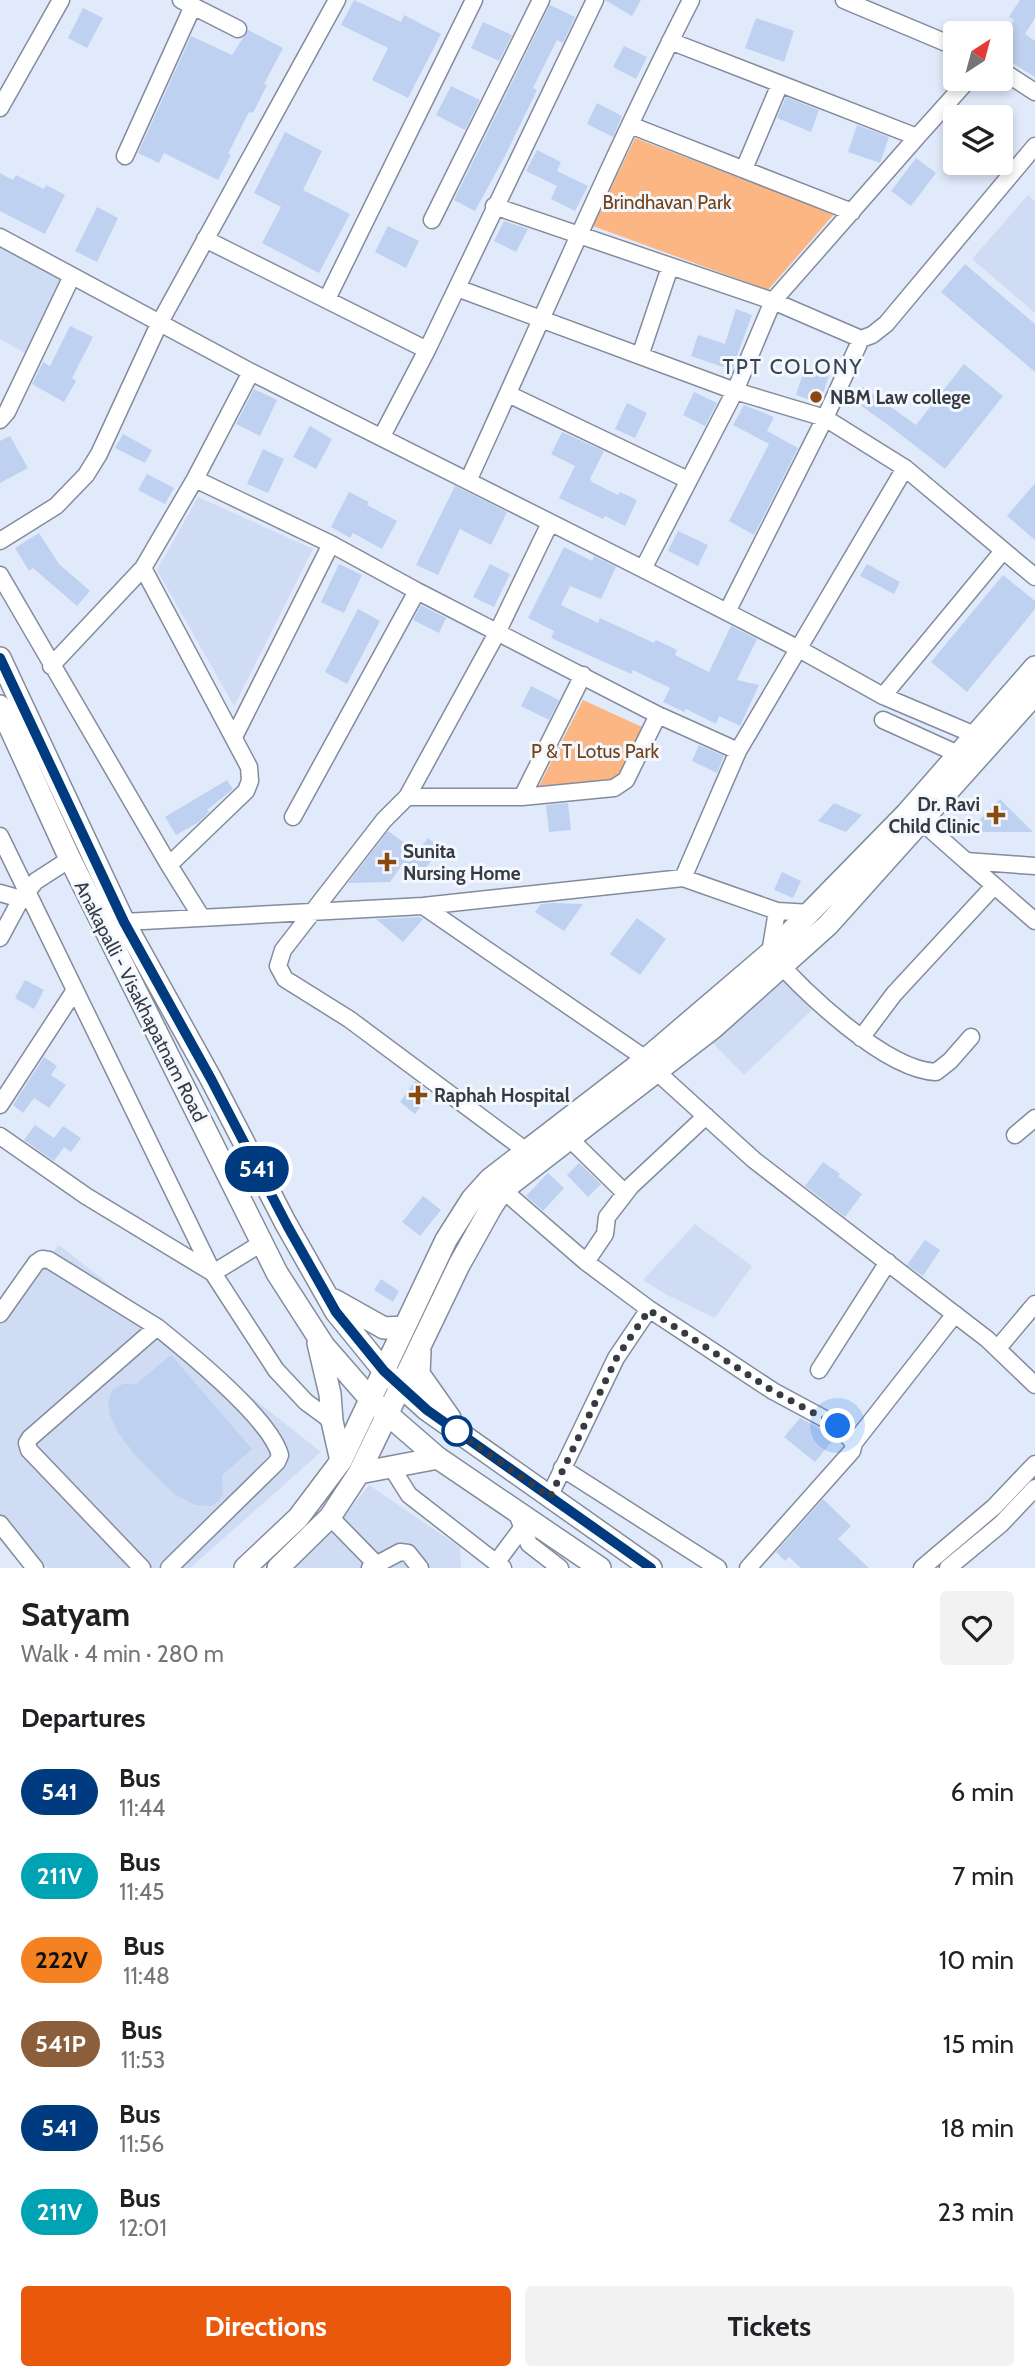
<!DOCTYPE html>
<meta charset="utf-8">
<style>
body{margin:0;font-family:Cabin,sans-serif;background:#f2f2f2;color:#202124;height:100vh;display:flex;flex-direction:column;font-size:26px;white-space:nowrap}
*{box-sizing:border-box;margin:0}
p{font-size:23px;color:#757577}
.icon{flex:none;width:38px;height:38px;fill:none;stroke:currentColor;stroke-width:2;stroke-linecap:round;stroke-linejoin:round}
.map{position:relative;height:1568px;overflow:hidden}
.panel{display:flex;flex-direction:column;background:#fff;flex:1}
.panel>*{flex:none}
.badge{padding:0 14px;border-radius:23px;font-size:24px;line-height:46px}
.needle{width:46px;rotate:36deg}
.fabs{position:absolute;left:943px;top:21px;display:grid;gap:14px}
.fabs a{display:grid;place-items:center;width:70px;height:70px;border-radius:7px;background:#fff;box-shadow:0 4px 10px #0003;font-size:35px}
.you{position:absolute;width:35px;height:35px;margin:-18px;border:5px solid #fff;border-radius:50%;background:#1a73e8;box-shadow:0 0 0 10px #1a73e833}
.map>.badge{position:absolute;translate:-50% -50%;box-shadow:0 0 0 4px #fff}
h2{padding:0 21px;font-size:26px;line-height:63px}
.round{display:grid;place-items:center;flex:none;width:74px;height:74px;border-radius:7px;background:#f2f2f2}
.headline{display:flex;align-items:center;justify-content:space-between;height:119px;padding:0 21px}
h1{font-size:33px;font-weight:700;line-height:52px}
.primary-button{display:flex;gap:14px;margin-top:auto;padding:14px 21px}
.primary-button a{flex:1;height:80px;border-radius:7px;background:#ea580c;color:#fff;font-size:28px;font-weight:700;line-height:80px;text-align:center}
.primary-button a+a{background:#f2f2f2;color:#202124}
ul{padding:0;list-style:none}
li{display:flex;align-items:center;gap:21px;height:84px;padding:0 21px}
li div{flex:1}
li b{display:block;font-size:26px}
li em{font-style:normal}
li .badge{min-width:77px;font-weight:700;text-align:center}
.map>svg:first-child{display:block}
</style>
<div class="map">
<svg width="1035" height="1568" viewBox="0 0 1035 1568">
<rect width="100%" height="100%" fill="#e0eafb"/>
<path fill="#cfdcf4" d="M1028,195L1035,201V313L972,259Z
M0,245L65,282L25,353L0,339Z
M198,497L313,549L234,706L157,570Z
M783,977L813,1009L744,1075L713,1043Z
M695,1224L752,1266L715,1318L667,1295L643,1280Z
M59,1245L321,1452L190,1568H47L0,1515V1316Z
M369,1485L460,1547L461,1568H288L333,1530Z"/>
<path fill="#fbb683" d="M635,138L834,214L768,290L593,226Z
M583,700L642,727L617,782L537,790Z"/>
<path fill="#bfd1f0" d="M354,0L401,22L404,15L441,34L408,98L372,80L388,48L341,25Z
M605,0H641L632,16Z
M1020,0H1035V18L1025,34L1035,41V77L1001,56V40L1014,20L1009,17Z
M550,5L575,17L563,43L557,40L533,88L537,90L506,154L475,211L454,200Z
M83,8L103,18L87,48L68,38Z
M756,18L794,31L784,62L745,48Z
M483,22L512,35L499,61L471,48Z
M248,30L283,48L264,84L267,85L253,113L249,112L228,154L231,155L218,180L164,153L159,163L138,153L191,36L232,55Z
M624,46L647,57L636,79L613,67Z
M451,86L480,100L465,130L436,115Z
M786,97L819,110L811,132L777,118Z
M597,103L622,116L613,137L587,124Z
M857,125L889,137L880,163L848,152Z
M285,132L322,151L303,190L350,214L319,273L262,243L281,207L254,193Z
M537,150L561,162L557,171L588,186L575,211L551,199L557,186L526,171Z
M916,158L936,173L911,206L891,191Z
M0,173L13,180L16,175L44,189L46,185L65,195L45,234L0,211Z
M97,207L118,218L97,262L75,251Z
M504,221L528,229L516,252L494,241Z
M388,226L419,241L406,268L375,252Z
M965,264L1035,324V372L941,292Z
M736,309L752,315L732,370L691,356L698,335L725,344Z
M70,326L93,337L72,378L76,381L64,402L32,384L43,362L50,366Z
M964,364L1003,396L945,469L891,427L853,400L863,387L916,425Z
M805,367L829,375L820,403L796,395Z
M254,389L277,400L260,436L236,424Z
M694,392L717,403L705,426L683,415Z
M627,403L647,413L635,438L615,429Z
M744,405L774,417L767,431L798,448L754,535L729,521L769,444L733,425Z
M310,426L332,439L316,469L293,457Z
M562,432L604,451L590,479L592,482L618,495L620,492L637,500L625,526L605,516L603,519L559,498L575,466L551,454Z
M123,434L152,450L145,463L115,448Z
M10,436L28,468L0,483V441Z
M263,449L284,459L268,493L247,484Z
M147,474L174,488L165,504L138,490Z
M1035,483V540L1007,516Z
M455,486L507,512L491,545L460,529L438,575L416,565Z
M349,492L369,502L367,505L397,521L382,549L353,533L350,538L331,527Z
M678,531L708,545L698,566L668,551Z
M39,533L59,564L90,591L77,606L33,568L29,571L15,548Z
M564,547L592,561L594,556L616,567L601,599L570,586L561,605L598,623L600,618L654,643L656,640L677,650L675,655L709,672L731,626L757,639L737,680L759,685L740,726L719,716L716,724L686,709L684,712L663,702L670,688L633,670L631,674L551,638L554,631L528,618Z
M339,564L362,575L344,613L321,602Z
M490,564L510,574L494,607L473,597Z
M867,564L900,582L894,594L860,576Z
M1003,575L1035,601V609L967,692L931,662Z
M421,605L446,618L439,633L413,620Z
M358,609L380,621L347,684L325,672Z
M531,686L559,700L549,720L521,706Z
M699,745L724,756L717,773L692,761Z
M227,780L233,789L207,810L209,812L199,822L176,835L165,817Z
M1000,799L1033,832H982L975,825Z
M568,803L571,830L549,832L546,805Z
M834,803L862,815L846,832L818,821Z
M388,831L417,852L428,838L441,848L418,878L402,865L390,882L348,883Z
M782,872L801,881L793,898L774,890Z
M552,903L583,904L564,931L535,912L541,904Z
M420,917L423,919L403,942L376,919Z
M637,918L666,939L640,975L610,954Z
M25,980L44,990L34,1009L15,998Z
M44,1057L57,1066L51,1075L66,1085L49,1108L34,1098L23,1113L13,1105Z
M415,1081L430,1093L415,1114L400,1102Z
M35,1125L54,1138L63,1126L81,1138L71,1152L64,1147L54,1161L24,1140Z
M823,1162L840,1174L838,1176L862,1194L845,1217L805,1186Z
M579,1163L601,1184L588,1197L567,1175Z
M548,1173L564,1188L543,1211L526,1196Z
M423,1196L441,1210L420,1236L402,1222Z
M925,1240L940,1250L923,1276L907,1265Z
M381,1279L399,1291L393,1302L374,1290Z
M171,1355L252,1449L222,1475L223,1493L219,1501L211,1506L195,1505L173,1493L135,1455L119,1434L110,1415L108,1402L113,1389L123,1384H136Z
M800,1418L817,1427L833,1440L815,1462L784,1437Z
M823,1499L851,1526L838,1539L869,1568H801L789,1557L785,1561L776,1552Z"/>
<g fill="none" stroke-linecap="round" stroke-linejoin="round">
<defs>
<path id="minor" d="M181,0L238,29
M844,0L956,47
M670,41L917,137L969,79
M1001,70L1035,92
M0,108L61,0
M630,125L852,212
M125,156L193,6
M744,169L780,84
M494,206L773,301L861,339L825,418L727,612
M432,220L541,0
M0,237L251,372L643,569L799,649L883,696L975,735L981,741
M205,239L427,350
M457,288L735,391L825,418L905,468L1035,577
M327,299L474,0
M861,339L872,335L886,324L1035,146
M640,356L670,267
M251,372L195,479L331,544L417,591L658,715L738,751L905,468
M508,394L688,480
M0,420L7,412L72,276
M382,436L427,350L595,0
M468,481C542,320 611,157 691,0
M0,541L56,506L86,475L99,454L159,324L337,0
M643,569L735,391L773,301L917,137
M0,575L169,865L246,791L250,781L249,767L143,568
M51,666L143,568L195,479
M883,696L1003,551
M883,720L958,754
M234,737L331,544
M407,797H522L614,788L626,780L658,715
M522,797L583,675
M293,817L417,591
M922,822L966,861L1035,866
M0,836L213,1273L276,1370L306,1402L332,1421
M966,861L1035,921
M169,865L202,918
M683,878L738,751
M0,893L21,899L36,881L70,859
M423,906L646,1059L657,1072L754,1160L987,1339L1035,1385
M777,911L770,953C803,991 885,1070 936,1072L950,1061L971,1037
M124,922L423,906L683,878L777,911L811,913
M0,938L21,899
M861,1038L894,994L994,886
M0,1105L75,990
M1015,1135L1035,1118
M0,1136L86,1196L213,1273L262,1243
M570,1139L625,1193
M525,1150L349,1019L285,979L278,966L283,950L384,820L407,797L497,633L550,523
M496,1184L586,1262L649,1309L616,1358L549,1497
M586,1262L605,1234L607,1217L631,1186L706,1116
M649,1309L773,1391L838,1426L854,1443L852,1451L748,1568
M0,1314L36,1263L42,1259L49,1260L157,1327
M998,1348L1035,1304
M819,1370L888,1262
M854,1443L955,1314
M390,1465L409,1495L503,1568
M562,1468L718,1568
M516,1511L529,1544L560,1568
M330,1517L376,1564
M0,1524L35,1568
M496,1563L522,1528
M142,1568L29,1450L27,1443L30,1438L157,1327C188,1352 270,1418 280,1455L277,1462L169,1568
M370,1568L400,1552L408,1553L420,1568
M922,1568L994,1507L1035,1464
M948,1568L1001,1524L1035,1488"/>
<path id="major" d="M0,658L124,922L211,1079L285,1222L336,1312L384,1371L427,1410L651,1568
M0,706L70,859L277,1273L324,1346L371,1400L438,1458L600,1568
M334,1300L384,1328L404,1327
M318,1343L330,1394L332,1421L341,1461
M420,1351L419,1374L450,1418
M359,1473L438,1458
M245,1568L298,1518L341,1461L446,1240L472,1199L490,1179L646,1059L770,953L907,813L1035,667
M278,1568L330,1517L359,1473L459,1265L492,1206L503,1190L713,1028L828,925L1035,694"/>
</defs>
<use href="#minor" stroke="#838c9c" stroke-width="19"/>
<use href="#major" stroke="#838c9c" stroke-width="24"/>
<use href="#minor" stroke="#fff" stroke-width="16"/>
<use href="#major" stroke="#fff" stroke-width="21"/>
</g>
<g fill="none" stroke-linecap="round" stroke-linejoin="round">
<defs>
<path id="line" d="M0,658L124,922L211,1079L288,1227L336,1312L384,1371L427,1410L651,1568"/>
</defs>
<use href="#line" stroke="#fff" stroke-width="16"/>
<use href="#line" stroke="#003b80" stroke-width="10"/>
<path stroke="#373a41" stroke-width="7" stroke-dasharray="0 12.6" d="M457,1431L452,1421L466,1438L550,1497L617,1357L649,1310L773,1391L838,1426"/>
</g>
<g fill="#894a10" stroke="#f3f7fe" stroke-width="2.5">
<circle cx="816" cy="397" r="7"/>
<path d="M992.5 804.5h7v7h7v7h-7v7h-7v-7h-7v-7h7z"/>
<path d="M383.5 851.5h7v7h7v7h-7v7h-7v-7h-7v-7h7z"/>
<path d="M414.5 1084.5h7v7h7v7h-7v7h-7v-7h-7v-7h7z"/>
</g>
<circle fill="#fff" stroke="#003b80" stroke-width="3.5" cx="457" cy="1431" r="14"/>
<g text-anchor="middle" stroke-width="6" stroke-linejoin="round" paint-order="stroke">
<g font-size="19" fill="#744117" stroke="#f3f7fe">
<text x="667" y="209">Brindhavan Park</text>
<text x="595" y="758">P &amp; T Lotus Park</text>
</g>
<g font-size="19" font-weight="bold" fill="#373a41" stroke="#f3f7fe" text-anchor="start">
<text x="830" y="404">NBM Law college</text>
<text x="980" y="811" text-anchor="end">Dr. Ravi<tspan x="980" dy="22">Child Clinic</tspan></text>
<text x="403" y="858">Sunita<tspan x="403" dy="22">Nursing Home</tspan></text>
<text x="434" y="1102">Raphah Hospital</text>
</g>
<g font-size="19" fill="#373a41" stroke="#f3f7fe">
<text transform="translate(141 1001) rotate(63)" y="7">Anakapalli - Visakhapatnam Road</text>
</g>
<g font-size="21" letter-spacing="2" fill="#3a4250" stroke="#f3f7fe">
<text x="793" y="374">TPT COLONY</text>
</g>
</g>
</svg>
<div class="fabs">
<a><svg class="needle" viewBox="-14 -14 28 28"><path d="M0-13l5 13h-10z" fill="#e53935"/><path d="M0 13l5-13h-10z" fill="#757577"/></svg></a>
<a><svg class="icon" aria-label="layers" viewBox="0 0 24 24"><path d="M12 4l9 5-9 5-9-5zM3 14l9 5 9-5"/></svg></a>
</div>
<div class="you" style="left:838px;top:1426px"></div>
<b class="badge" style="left:257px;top:1169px;background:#003b80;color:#fff">541</b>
</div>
<section class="panel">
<div class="headline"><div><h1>Satyam</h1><p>Walk · 4 min · 280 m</p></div><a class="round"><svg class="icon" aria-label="heart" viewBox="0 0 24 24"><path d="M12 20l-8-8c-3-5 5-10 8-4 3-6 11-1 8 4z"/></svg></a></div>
<h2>Departures</h2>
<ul>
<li><span class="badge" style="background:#003b80;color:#fff">541</span><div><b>Bus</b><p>11:44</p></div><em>6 min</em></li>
<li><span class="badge" style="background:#00a3b4;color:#fff">211V</span><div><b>Bus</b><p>11:45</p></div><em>7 min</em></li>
<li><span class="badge" style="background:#f58220;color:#111">222V</span><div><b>Bus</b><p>11:48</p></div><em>10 min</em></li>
<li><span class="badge" style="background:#8b5e3c;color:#fff">541P</span><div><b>Bus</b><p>11:53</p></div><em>15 min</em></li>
<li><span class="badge" style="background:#003b80;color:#fff">541</span><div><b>Bus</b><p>11:56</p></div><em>18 min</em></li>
<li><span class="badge" style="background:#00a3b4;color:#fff">211V</span><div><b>Bus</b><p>12:01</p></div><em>23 min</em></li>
</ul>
<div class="primary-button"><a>Directions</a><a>Tickets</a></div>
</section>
